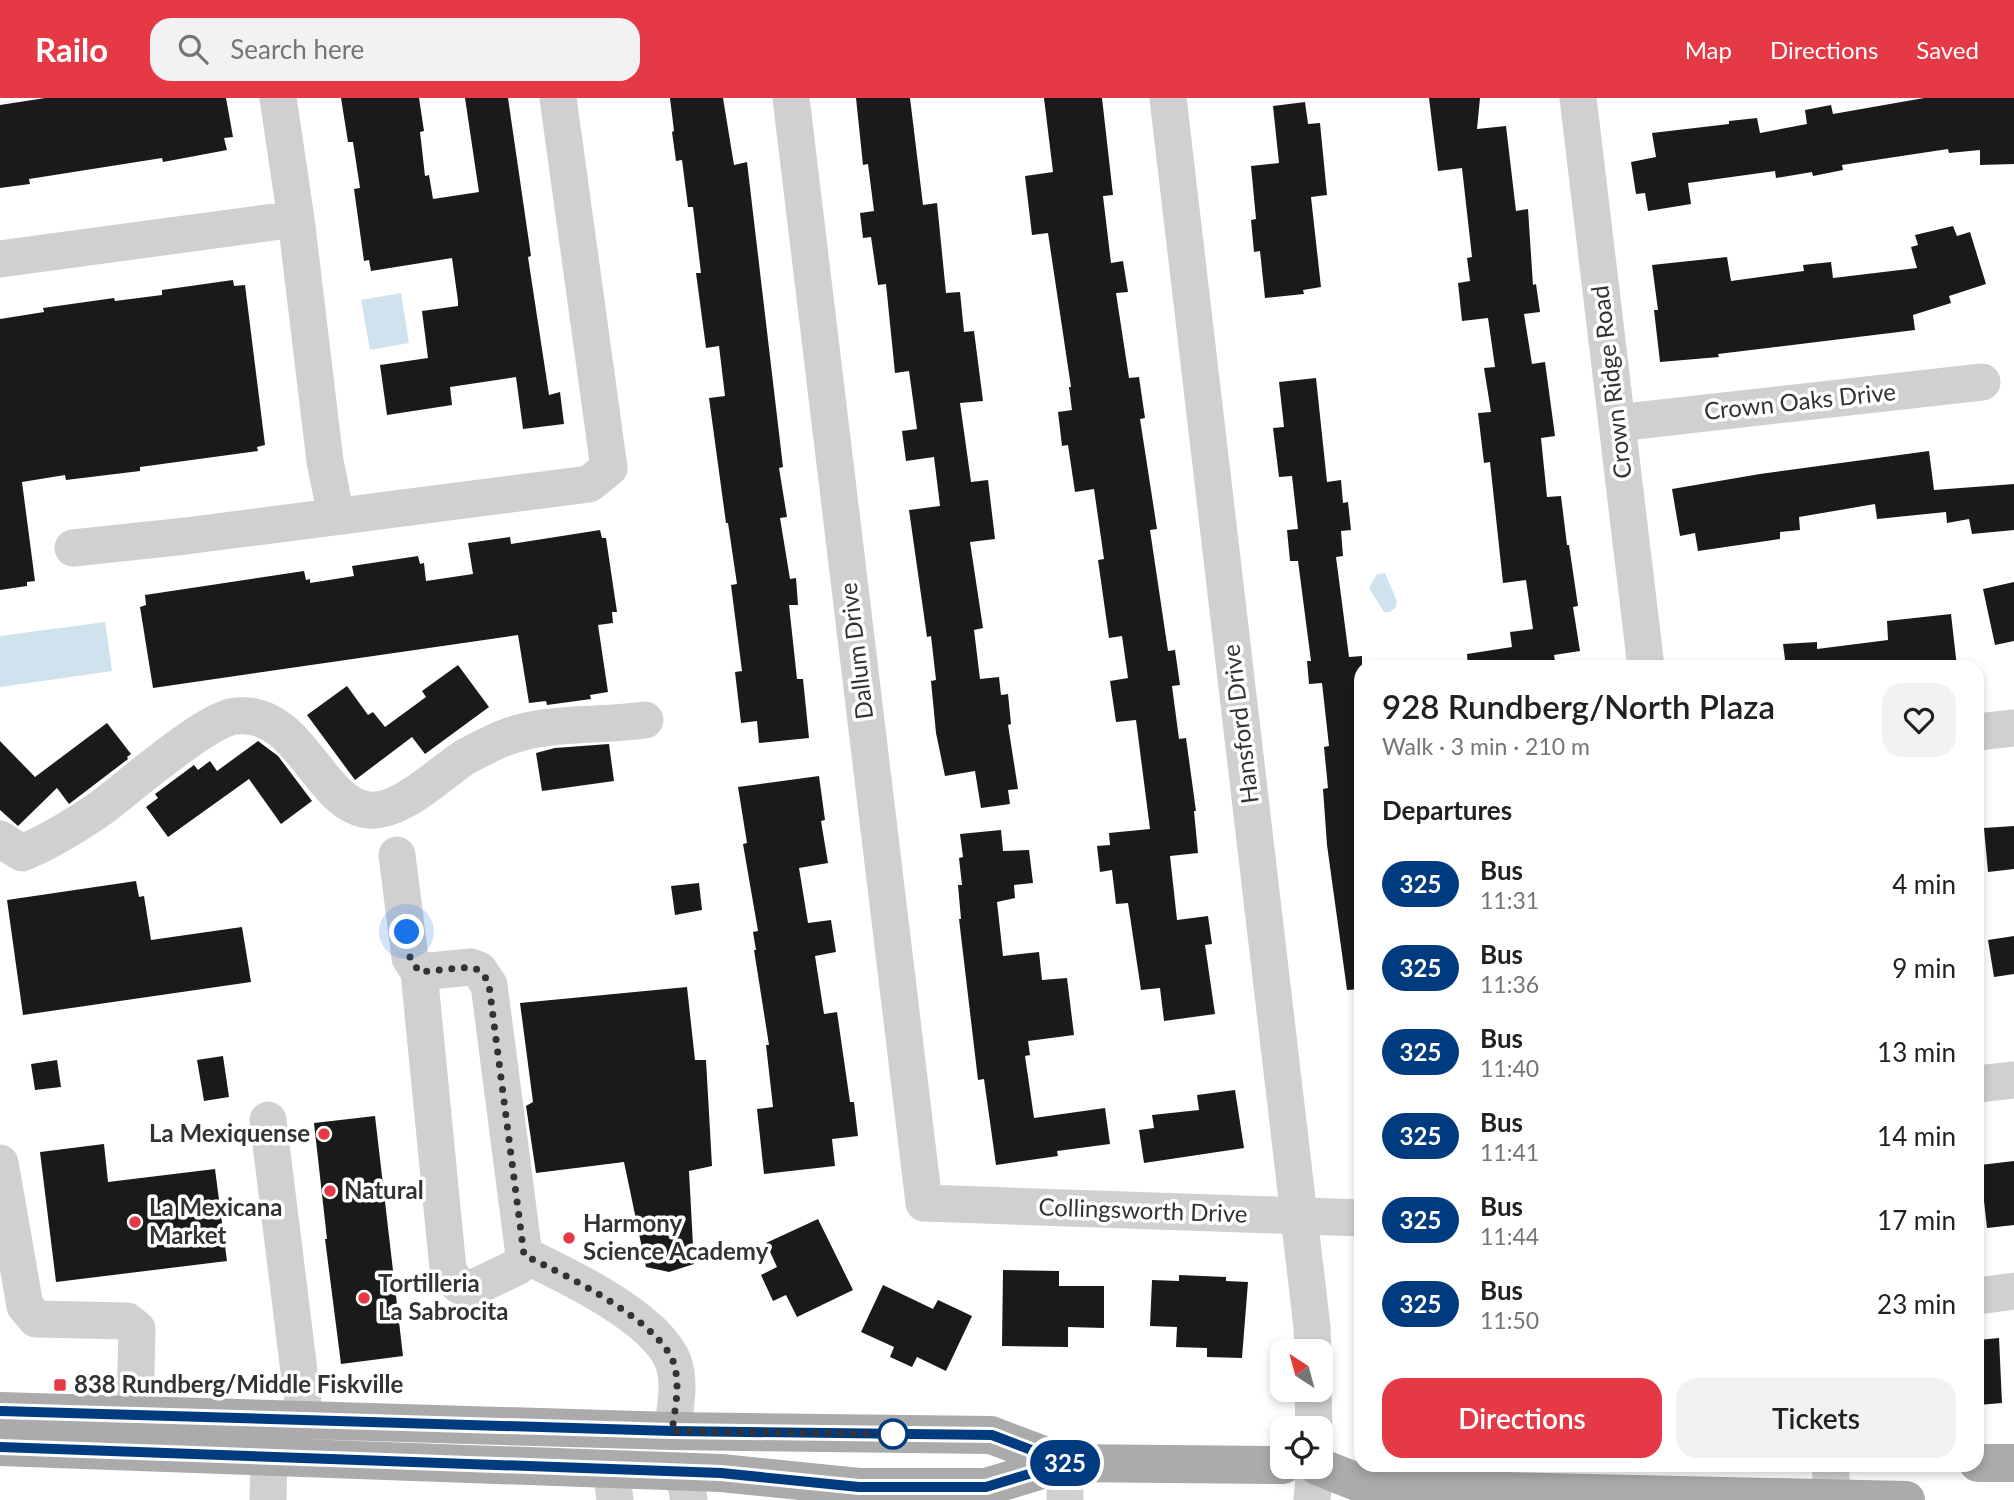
<!DOCTYPE html>
<meta charset="utf-8">
<style>
body{margin:0;font-family:Lato,sans-serif;background:#f2f2f2;color:#202124;height:100vh;display:flex;flex-direction:column;font-size:26px;white-space:nowrap}
*{box-sizing:border-box;margin:0}
p{font-size:23px;color:#757577}
.icon{flex:none;width:38px;height:38px;fill:none;stroke:currentColor;stroke-width:2;stroke-linecap:round;stroke-linejoin:round}
.map{position:relative;flex:1;overflow:hidden}
.details{position:absolute;left:1354px;top:562px;width:630px;height:812px;display:flex;flex-direction:column;background:#fff;border-radius:21px;box-shadow:0 4px 10px #0003}
.details>*{flex:none}
.badge{padding:0 14px;border-radius:23px;font-size:24px;line-height:46px}
.needle{width:46px;rotate:324deg}
.fabs{position:absolute;left:1270px;top:1241px;display:grid;gap:14px}
.fabs a{display:grid;place-items:center;width:63px;height:63px;border-radius:14px;background:#fff;box-shadow:0 4px 10px #0003;font-size:35px}
.you{position:absolute;width:35px;height:35px;margin:-18px;border:5px solid #fff;border-radius:50%;background:#1a73e8;box-shadow:0 0 0 10px #1a73e833}
.map>.badge{position:absolute;translate:-50% -50%;box-shadow:0 0 0 4px #fff}
h2{padding:0 28px;font-size:26px;line-height:63px}
.round{display:grid;place-items:center;flex:none;width:74px;height:74px;border-radius:21px;background:#f2f2f2}
.summary{display:flex;align-items:center;justify-content:space-between;height:119px;padding:0 28px}
h1{font-size:33px;font-weight:600;line-height:52px}
.cta{display:flex;gap:14px;margin-top:auto;padding:14px 28px}
.cta a{flex:1;height:80px;border-radius:21px;background:#e63946;color:#fff;font-size:28px;font-weight:600;line-height:80px;text-align:center}
.cta a+a{background:#f2f2f2;color:#202124}
ul{padding:0;list-style:none}
li{display:flex;align-items:center;gap:21px;height:84px;padding:0 28px}
li div{flex:1}
li b{display:block;font-size:26px}
li em{font-style:normal}
li .badge{min-width:77px;font-weight:700;text-align:center}
header{display:flex;align-items:center;gap:42px;box-sizing:border-box;height:98px;padding:0 35px;background:#e63946;color:#fff}
header strong{font-size:33px}
nav{display:flex;gap:38px;margin-inline-start:auto;font-size:24px}
.search{width:490px;height:63px;background:#f2f2f2;display:flex;align-items:center;gap:18px;box-sizing:border-box;padding:0 24px;border-radius:21px;color:#757577;font-size:26px}
.map>svg:first-child{display:block}
</style>
<header>
<strong>Railo</strong>
<div class="search"><svg class="icon" aria-label="search" viewBox="0 0 24 24"><circle cx="10" cy="10" r="6"/><path d="M15 15l6 6"/></svg>Search here</div>
<nav><a>Map</a><a>Directions</a><a>Saved</a></nav>
</header>
<div class="map">
<svg width="2014" height="1402" viewBox="0 0 2014 1402">
<rect width="100%" height="100%" fill="#fff"/>
<path fill="#cfe2ee" d="M401,195L409,245L370,252L361,202Z
M1385,475L1397,503L1396,509L1390,514H1384L1369,490L1377,476Z
M105,524L112,573L0,589V538Z"/>
<path fill="#1a1a1a" d="M45,0H226L233,39L224,40L227,52L163,64L162,60L29,81L30,86L0,90V7Z
M341,0H419L424,33L420,34L425,78L429,77L433,101L479,94L465,0H508L531,158L528,159L549,297L560,294L564,326L523,331L516,279L450,289L452,307L387,317L380,267L428,260L422,213L458,208V203L452,160L371,173L369,162L364,163L354,91L360,90L353,44H348Z
M670,0H723L734,67L747,64L783,369L779,370L787,419L780,420L790,481L796,480L798,507H789L797,581H803L809,640L759,645L757,623L741,625L735,574L742,573L731,487L737,486L728,425H726L709,300L725,298L719,248L706,250L696,175H701L693,109H688L682,62L676,63L672,34L674,33Z
M856,0H910L923,107L937,105L946,195L960,194L964,234L974,233L983,303L960,305L971,384L988,382L995,441L970,444L983,530L974,532L980,581L999,579L1001,597L1008,596L1011,626L1008,627L1018,691L1008,692L1010,706L981,710L975,673L945,678L936,635L931,583L936,582L931,538L927,539L909,412L940,408L934,359L906,363L902,333L917,331L909,273L895,275L886,186L878,187L871,139L863,140L860,115L874,113L868,66L863,67Z
M1044,0H1102L1113,97L1103,98L1111,165L1123,163L1128,194L1116,195L1129,280L1139,279L1145,320L1140,321L1157,431L1150,432L1168,553L1175,552L1180,587L1172,588L1179,641L1186,640L1196,713H1194L1198,755L1170,758L1177,822L1208,818L1212,846L1205,847L1215,916L1164,923L1160,890L1141,892L1128,805L1116,806L1112,772L1100,774L1097,748L1110,747L1109,735L1150,731L1136,622L1116,624L1110,583L1128,580L1122,538L1109,540L1098,462L1104,461L1094,391L1075,394L1068,347L1062,348L1058,314L1072,312L1069,289H1071L1048,135L1032,137L1025,78L1053,74Z
M1429,0H1480L1477,31L1506,28L1516,113L1528,111L1533,187L1536,186L1540,214L1524,216L1532,266L1545,264L1555,338L1541,340L1547,399L1561,398L1567,447H1569L1578,508L1573,509L1580,553L1554,557L1556,569H1468L1467,556L1512,549L1510,534L1533,531L1526,482L1503,485L1490,364L1484,365L1478,315L1491,314L1484,270L1495,269L1488,220L1462,223L1458,185L1470,183L1467,160L1472,159L1462,70L1438,73Z
M1924,0H2014V66L1980,67V52L1949,55L1948,51L1842,67L1843,72L1813,78L1812,74L1776,80L1775,73L1688,85L1691,106L1648,113L1645,95L1636,96L1631,64L1656,59L1652,35L1729,26V23L1757,20L1760,35L1807,26L1805,12L1831,7L1833,16Z
M1305,4L1308,26L1320,25L1327,97L1311,99L1321,189L1303,192L1304,196L1265,200L1260,153L1254,154L1251,122L1256,121L1251,68L1279,65L1273,8Z
M1953,128L1957,138L1970,134L1986,186L1949,198L1951,205L1913,217L1915,232L1718,256L1719,259L1660,264L1654,212H1658L1652,167L1727,159L1731,183L1804,173L1803,167L1831,164L1833,180L1917,170L1911,149L1918,147L1915,137Z
M233,182L234,188L245,187L265,347L257,349L258,353L140,369V373L66,382L65,377L22,384L35,483L27,484V488L0,492V221L44,214L43,210L114,200L115,203L162,197V192Z
M1316,280L1327,384L1341,382L1343,405L1348,404L1351,432L1341,433L1343,458L1336,459L1349,559L1362,558V891L1347,892L1327,747L1323,691L1328,690L1324,649L1329,648L1322,585L1309,586L1307,563H1311L1298,463H1290L1287,432L1298,431L1292,378L1279,379L1273,330L1284,329L1279,284Z
M1929,353L1934,392L2014,386V432L1972,436L1969,421L1947,425L1946,414L1877,421L1875,406L1799,419L1800,432L1780,434V441L1698,453L1695,435L1680,438L1672,391L1760,376Z
M600,432L602,440H606L617,514H612L613,525L598,527L608,594L590,597L591,601L547,607L546,603L529,605L518,537L153,590L140,509L146,507L145,497L304,473L306,482L310,481V485L354,478L352,468L418,458L420,466L424,465L426,483L473,476L468,445L510,439L511,446Z
M2014,484V543L1995,547L1983,491Z
M1951,516L1957,569H1786L1783,546L1817,544V551L1888,542L1887,523Z
M458,567L489,609L425,656L412,639L355,682L307,617L347,588L368,617L373,614L385,629L426,599L422,593Z
M107,625L131,656L127,659L128,661L69,706L57,690L18,728L0,712V643L35,679Z
M258,643L278,658L312,703L281,726L249,681L168,739L146,709L158,700L155,696L194,667L198,672L210,663L217,673Z
M609,646L614,683L542,693L536,655L555,650Z
M819,678L825,722L821,723L828,765L799,770L808,825L831,822L836,854L815,858L824,916L837,914L850,1004H854L858,1038L832,1041L835,1068L764,1076L757,1011L773,1009L766,947H769L754,852H756L753,834L758,833L743,746L747,745L738,689Z
M2014,728V771L1988,774L1984,730Z
M1001,732L1003,753L1029,752L1033,785L1014,787L1015,800L997,804L1003,858L1039,854L1042,882L1067,880L1074,937L1028,943L1030,957L1025,958L1034,1020L1105,1010L1110,1046L1057,1053L1058,1058L996,1067L984,981L978,982L959,821H961L958,787H962L959,760L963,759L960,736Z
M136,783L139,799L144,798L151,842L242,829L251,884L23,917L7,802Z
M699,785L702,812L675,817L671,788Z
M2014,838V876L1994,879L1988,842Z
M687,889L695,962H706L712,1068L689,1073L694,1166L669,1174L646,1169L624,1064L536,1075L526,1008L533,1004L520,905Z
M223,958L229,999L204,1003L197,962Z
M57,962L61,989L35,992L31,966Z
M1235,992L1244,1050L1144,1065L1139,1032L1154,1030L1152,1017L1199,1012L1197,997Z
M375,1018L403,1258L341,1266L325,1141H327L314,1025Z
M104,1046L108,1084L215,1071L227,1163L56,1184L40,1054Z
M2014,1063V1127L1987,1130L1980,1067Z
M818,1121L853,1192L797,1219L786,1197L773,1203L761,1177L777,1169L766,1145Z
M1003,1172L1059,1173V1188H1104V1230L1068,1229V1249L1002,1248Z
M1179,1177L1226,1179V1183L1248,1184L1242,1260L1207,1259V1250L1176,1249L1177,1229L1150,1228L1152,1182L1179,1183Z
M883,1187L933,1211L938,1202L972,1218L946,1273L917,1259L912,1269L890,1259L894,1249L861,1234Z
M1999,1240L2002,1305L1978,1307V1242Z"/>
<g fill="none" stroke-linecap="round" stroke-linejoin="round">
<path stroke="#d0d0d0" stroke-width="37" d="M278,0L296,121L325,363L336,418
M791,0L924,1105L1362,1120
M1168,0L1312,1229L1313,1253
M1578,0L1646,569
M0,161L296,121
M1617,325L1982,284
M73,450L186,438L589,386L609,370L558,0
M1978,634L2014,630
M0,741L22,755C51,743 75,728 101,710C128,690 207,620 236,618C301,611 318,707 369,712C401,715 440,675 465,659C476,653 488,647 499,642C544,622 597,629 645,622
M397,757L410,860L419,874L448,1171C453,1182 458,1189 469,1192L517,1169L524,1157C566,1177 655,1219 673,1263C681,1285 675,1311 672,1333
M419,874L471,869L479,872L489,887L524,1157
M1978,986L2014,982
M268,1022L305,1322
M0,1065L25,1208L36,1221L127,1223L137,1231L135,1317
M1978,1198L2014,1193
M1313,1292L1314,1330
M1830,1367L1833,1402
M611,1371L615,1402
M683,1374L689,1402
M268,1402L269,1358
M1065,1402V1365
M1312,1402L1315,1368"/>
<path stroke="#ababab" stroke-width="38" d="M0,1313L672,1333L991,1337L1065,1365
M0,1349L721,1375L859,1389H986L1065,1365L1283,1367
M1978,1365H2014
M1317,1368L1372,1390L1906,1402"/>
</g>
<g fill="none" stroke-linecap="round" stroke-linejoin="round">
<defs>
<path id="line" d="M0,1313L672,1333L992,1337L1065,1365L986,1389H859L721,1375L0,1349"/>
</defs>
<use href="#line" stroke="#fff" stroke-width="16"/>
<use href="#line" stroke="#003b80" stroke-width="10"/>
<path stroke="#333" stroke-width="7" stroke-dasharray="0 12.6" d="M407,834L410,859L419,874L471,869C481,872 485,877 489,887L524,1157C565,1177 655,1220 673,1263C681,1285 675,1311 672,1333L893,1336"/>
</g>
<g fill="#e63946" stroke="#fff" stroke-width="2.5">
<circle cx="324" cy="1036" r="7"/>
<circle cx="330" cy="1093" r="7"/>
<circle cx="135" cy="1124" r="7"/>
<circle cx="569" cy="1140" r="7"/>
<circle cx="364" cy="1200" r="7"/>
<rect x="53" y="1280" width="14" height="14" rx="3.5"/>
</g>
<circle fill="#fff" stroke="#003b80" stroke-width="3.5" cx="893" cy="1336" r="14"/>
<g text-anchor="middle" stroke-width="7" stroke-linejoin="round" paint-order="stroke">
<g font-size="24" fill="#333" stroke="#fff">
<text transform="translate(1612 284) rotate(-97)" y="8">Crown Ridge Road</text>
<text transform="translate(1800 304) rotate(-6)" y="8">Crown Oaks Drive</text>
<text transform="translate(857 553) rotate(-97)" y="8">Dallum Drive</text>
<text transform="translate(1241 626) rotate(-97)" y="8">Hansford Drive</text>
<text transform="translate(1143 1113) rotate(2)" y="8">Collingsworth Drive</text>
</g>
<g font-size="24" font-weight="bold" fill="#333" stroke="#fff" text-anchor="start">
<text x="310" y="1044" text-anchor="end">La Mexiquense</text>
<text x="344" y="1101">Natural</text>
<text x="149" y="1118">La Mexicana<tspan x="149" dy="28">Market</tspan></text>
<text x="583" y="1134">Harmony<tspan x="583" dy="28">Science Academy</tspan></text>
<text x="378" y="1194">Tortilleria<tspan x="378" dy="28">La Sabrocita</tspan></text>
<text x="74" y="1295">838 Rundberg/Middle Fiskville</text>
</g>
</g>
</svg>
<div class="fabs">
<a><svg class="needle" viewBox="-14 -14 28 28"><path d="M0-13l5 13h-10z" fill="#e53935"/><path d="M0 13l5-13h-10z" fill="#757577"/></svg></a>
<a><svg class="icon" aria-label="locate" viewBox="0 0 24 24"><circle cx="12" cy="12" r="6"/><path d="M12 2v4M12 18v4M2 12h4M18 12h4"/></svg></a>
</div>
<div class="you" style="left:407px;top:834px"></div>
<b class="badge" style="left:1065px;top:1365px;background:#003b80;color:#fff">325</b>
<section class="details">
<div class="summary"><div><h1>928 Rundberg/North Plaza</h1><p>Walk · 3 min · 210 m</p></div><a class="round"><svg class="icon" aria-label="heart" viewBox="0 0 24 24"><path d="M12 20l-8-8c-3-5 5-10 8-4 3-6 11-1 8 4z"/></svg></a></div>
<h2>Departures</h2>
<ul>
<li><span class="badge" style="background:#003b80;color:#fff">325</span><div><b>Bus</b><p>11:31</p></div><em>4 min</em></li>
<li><span class="badge" style="background:#003b80;color:#fff">325</span><div><b>Bus</b><p>11:36</p></div><em>9 min</em></li>
<li><span class="badge" style="background:#003b80;color:#fff">325</span><div><b>Bus</b><p>11:40</p></div><em>13 min</em></li>
<li><span class="badge" style="background:#003b80;color:#fff">325</span><div><b>Bus</b><p>11:41</p></div><em>14 min</em></li>
<li><span class="badge" style="background:#003b80;color:#fff">325</span><div><b>Bus</b><p>11:44</p></div><em>17 min</em></li>
<li><span class="badge" style="background:#003b80;color:#fff">325</span><div><b>Bus</b><p>11:50</p></div><em>23 min</em></li>
</ul>
<div class="cta"><a>Directions</a><a>Tickets</a></div>
</section>
</div>
